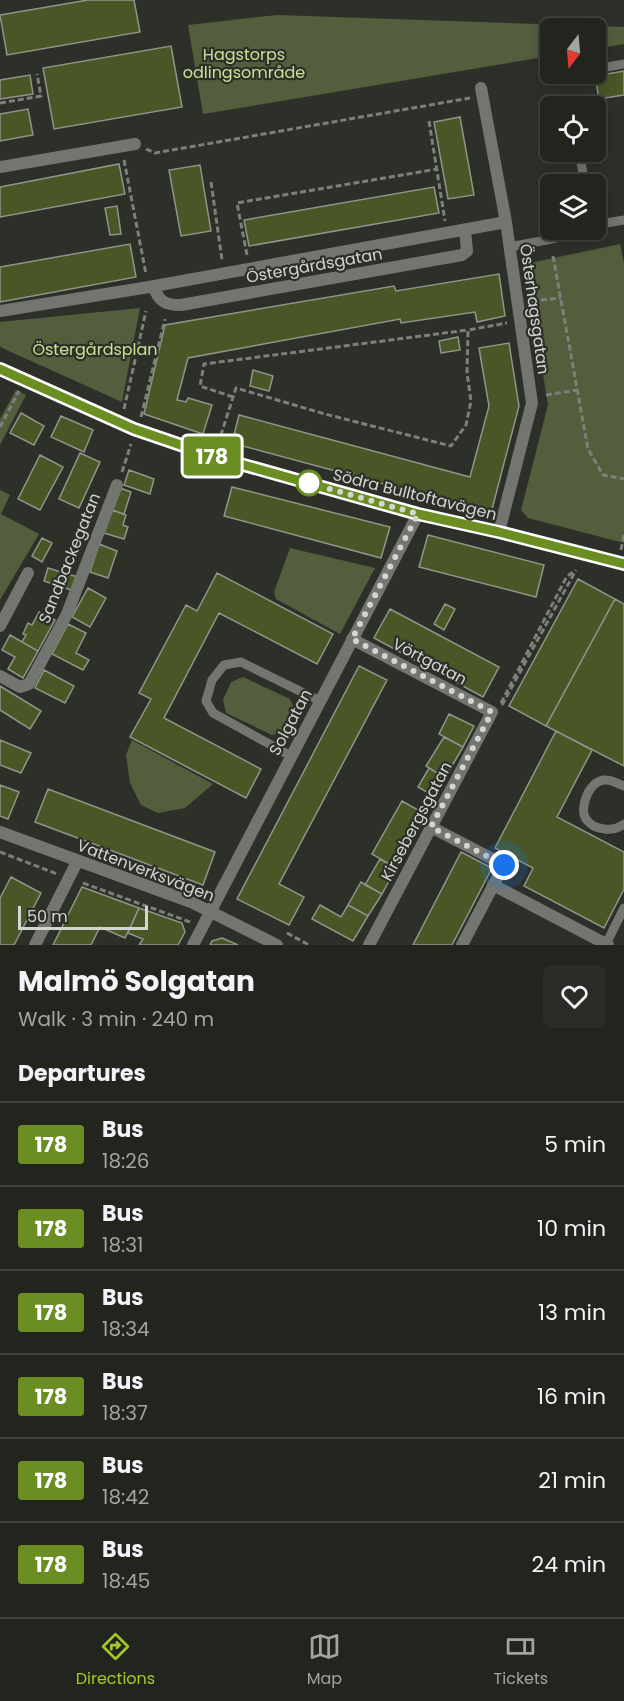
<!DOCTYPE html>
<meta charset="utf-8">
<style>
body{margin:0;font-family:Poppins,sans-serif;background:#2a2c27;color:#f1f3f6;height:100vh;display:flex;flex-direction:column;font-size:22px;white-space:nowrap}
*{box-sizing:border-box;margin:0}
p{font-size:20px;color:#a2a4a4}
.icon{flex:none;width:33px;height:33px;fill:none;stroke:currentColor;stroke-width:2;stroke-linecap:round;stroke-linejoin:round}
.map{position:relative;height:945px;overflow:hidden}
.details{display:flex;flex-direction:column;background:#22241e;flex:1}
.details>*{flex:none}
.badge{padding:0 12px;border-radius:4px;font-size:21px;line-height:39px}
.needle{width:39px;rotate:196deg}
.controls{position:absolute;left:540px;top:18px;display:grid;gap:12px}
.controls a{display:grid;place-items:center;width:66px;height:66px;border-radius:9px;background:#22241e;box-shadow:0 3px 15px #0003,0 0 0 2px #3f413c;font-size:30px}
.scale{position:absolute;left:18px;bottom:15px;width:130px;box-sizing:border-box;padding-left:6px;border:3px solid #d3d5d0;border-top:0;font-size:16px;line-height:21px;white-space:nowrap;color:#d3d5d0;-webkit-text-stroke:4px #2d3028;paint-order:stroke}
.you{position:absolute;width:30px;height:30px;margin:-15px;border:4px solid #fff;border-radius:50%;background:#1a73e8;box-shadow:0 0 0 9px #1a73e833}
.map>.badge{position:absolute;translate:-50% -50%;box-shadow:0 0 0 3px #fff}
h2{padding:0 18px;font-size:22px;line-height:54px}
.round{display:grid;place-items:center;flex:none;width:63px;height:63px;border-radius:9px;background:#2a2c27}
.head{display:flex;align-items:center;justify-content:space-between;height:102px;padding:0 18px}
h1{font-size:28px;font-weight:700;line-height:45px}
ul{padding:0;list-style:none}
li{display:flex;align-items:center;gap:18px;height:84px;padding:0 18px;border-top:2px solid #3f413c}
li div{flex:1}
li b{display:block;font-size:22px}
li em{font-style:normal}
li .badge{min-width:66px;font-weight:700;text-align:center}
.menu{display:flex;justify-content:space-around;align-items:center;height:84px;border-top:2px solid #3f413c;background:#22241e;font-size:16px;color:#a2a4a4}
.menu a{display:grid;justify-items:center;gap:3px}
.menu .active{color:#a3c926}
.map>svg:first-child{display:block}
</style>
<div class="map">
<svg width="624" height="945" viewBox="0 0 624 945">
<rect width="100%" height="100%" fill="#2d3028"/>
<path fill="#545e3d" d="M277,15L624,27V44L596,49V28H550V56L203,114L188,25Z
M620,244L624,263V543L528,518L521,510L548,405L525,264Z
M140,308L122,402L0,347V322Z
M16,390L26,395L0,445V419Z
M0,490L10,495L1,514L39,534L0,600Z
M290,548L375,568L340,634L276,599L274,592Z
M243,677L290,699L295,710L284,733L272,735L226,713L223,700L231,682Z
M132,740L213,784L185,808L158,813L141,805L130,783L126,755Z"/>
<path fill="#495726" stroke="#91948a" stroke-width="1.5" d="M88,0H134L140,32L7,55L0,15Z
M171,46L182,107L54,129L43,68Z
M624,71V95L599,99L595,76Z
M30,75L33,94L0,99V80Z
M28,109L33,135L0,141V114Z
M460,117L474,195L448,199L434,122Z
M119,164L125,194L0,217V187Z
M200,165L211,231L181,236L169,170Z
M434,187L439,213L249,246L244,220Z
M117,206L121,234L110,235L105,208Z
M130,244L136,277L0,302V267Z
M499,274L505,316L477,322L475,312L401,323L400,319L188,358L177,400L186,402L188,398L212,405L203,434L144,414L165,325L394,286L396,291Z
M458,337L460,350L441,353L439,341Z
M509,343L519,406L491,513L232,443L239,415L470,477L489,406L479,348Z
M253,370L273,376L269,391L250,386Z
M21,413L44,426L34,445L10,433Z
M61,416L93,430L84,452L51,437Z
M80,453L100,462L79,508L59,499Z
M40,455L63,467L40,510L18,499Z
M129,470L154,479L150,494L124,485Z
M232,487L390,527L381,558L224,516Z
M120,488L131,492L124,514L112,510Z
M112,510L126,515L123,525L128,527L124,539L104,533Z
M428,535L544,565L536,597L419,567Z
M42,538L52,543L42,562L32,556Z
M99,544L117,551L108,578L90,572Z
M48,568L78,577L74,591L44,581Z
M217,573L333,634L317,664L219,613L164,718L261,769L246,798L130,737L151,699L139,693L186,605L197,611Z
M578,579L615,599L546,726L509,706Z
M88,588L106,598L90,627L72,617Z
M615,599L624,604V766L546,726Z
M445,604L455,609L444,630L434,624Z
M390,609L499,667L483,697L374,638Z
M39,612L55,620L38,651L22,642L26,635L23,634L28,623L32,625Z
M68,624L86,633L76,653L89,660L83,670L52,654Z
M10,635L38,651L23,678L8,669L15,657L2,650Z
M359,666L387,680L279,884L304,897L289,925L237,899Z
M44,670L74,686L65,703L35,688Z
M0,686L41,711L30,729L0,710Z
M449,714L474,726L463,747L439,734Z
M556,731L592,750L557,817L624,852V889L604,928L524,886L533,868L495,848Z
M444,737L463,747L445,778L426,766Z
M0,740L31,753L21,773L0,765Z
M429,768L441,776L430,794L418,787Z
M0,785L19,792L8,819L0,816Z
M48,789L215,852L203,885L35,822Z
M402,801L427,815L396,868L372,854Z
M461,852L492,868L452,945H413Z
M380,859L396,868L382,894L365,885Z
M11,877L41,893L14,945H0V898Z
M361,882L382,894L368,916L348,905Z
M82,887L139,908L125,938L100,927L91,945H53Z
M320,905L341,917L348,905L368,916L353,941L312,919Z
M139,908L182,923L185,932L178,945H139L143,939L128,933Z
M222,938L238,945H210L212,941Z"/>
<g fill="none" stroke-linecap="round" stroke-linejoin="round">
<path stroke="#7d7f79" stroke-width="3" stroke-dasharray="6 3" stroke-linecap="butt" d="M0,103L41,96L37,74
M429,121L445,221
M146,149L155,153L470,98
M124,160L146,274
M211,182L222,260
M247,255L237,203L437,169
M553,256L588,449L603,475L624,479
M532,301L561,298
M546,395L577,390
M233,397L200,386L204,364L468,330
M124,409L146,311
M141,417L165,319
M0,427L19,391
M218,444L236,388L325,414L451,446L466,425L471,401L467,373L468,330L507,323
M122,472L131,444
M621,550L624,534
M501,703L567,576L575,571
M502,705L576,570
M0,852L57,874
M83,883L190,922
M287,933L309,945"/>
<path stroke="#737571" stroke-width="9" d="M596,69L624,64
M566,75L572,74
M571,101L572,106
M579,152L585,184
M596,227L606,223L624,220
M509,247L547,240L589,230
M291,756L213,713L206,701L212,680L224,665L241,662L320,701
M624,786C619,784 612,780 606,780C591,778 578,807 586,819C594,831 614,832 624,824
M606,944L624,908"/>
<path stroke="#737571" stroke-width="12" d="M0,676L20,687L29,684L67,614L117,485
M493,885L608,945"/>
<path stroke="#737571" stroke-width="12" d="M481,88L506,222L532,403L499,532
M0,167L135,144
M154,286C158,302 166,305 181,305L462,255L467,251L465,230
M0,311L149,287L506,222
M0,626L28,573
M352,639L492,712L369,945
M431,827L504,865L462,945
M0,832L191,902L277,945
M35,945L77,862
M193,945L418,514"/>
<path stroke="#737571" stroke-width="12" d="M0,369L134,429L219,458L418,514L499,532L624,564"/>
</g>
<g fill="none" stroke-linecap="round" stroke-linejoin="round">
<defs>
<path id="line" d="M0,369L134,429L219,458L418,514L499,532L624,564"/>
</defs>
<use href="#line" stroke="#fff" stroke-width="14"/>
<use href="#line" stroke="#6b8e23" stroke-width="9"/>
<path stroke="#d3d5d0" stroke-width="6" stroke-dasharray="0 10.8" d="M309,483L418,514L352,639L492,712L431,827L504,865"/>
</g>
<circle fill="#fff" stroke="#6b8e23" stroke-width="3" cx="309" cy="483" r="12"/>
<g text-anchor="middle" stroke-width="4.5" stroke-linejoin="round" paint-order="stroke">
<g font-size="16" fill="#c9e193" stroke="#2d3028">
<text x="244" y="60">Hagstorps<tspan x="244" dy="18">odlingsområde</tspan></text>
<text x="95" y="355">Östergårdsplan</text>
</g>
<g font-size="16" fill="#d3d5d0" stroke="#2d3028">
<text transform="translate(314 265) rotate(-10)" y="6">Östergårdsgatan</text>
<text transform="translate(535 309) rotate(82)" y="6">Österhagsgatan</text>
<text transform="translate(415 494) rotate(14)" y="6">Södra Bulltoftavägen</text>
<text transform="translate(69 558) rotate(-68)" y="6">Sandbackegatan</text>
<text transform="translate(430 661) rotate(28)" y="6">Vörtgatan</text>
<text transform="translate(290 722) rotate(-62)" y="6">Solgatan</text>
<text transform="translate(416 821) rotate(-62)" y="6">Kirsebergsgatan</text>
<text transform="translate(146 870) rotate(21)" y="6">Vattenverksvägen</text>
</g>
</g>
</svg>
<div class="controls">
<a><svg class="needle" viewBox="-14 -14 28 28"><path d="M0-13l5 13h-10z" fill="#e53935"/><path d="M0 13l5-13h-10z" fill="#a2a4a4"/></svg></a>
<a><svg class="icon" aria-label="locate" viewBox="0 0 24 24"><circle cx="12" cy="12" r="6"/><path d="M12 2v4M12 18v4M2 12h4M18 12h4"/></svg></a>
<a><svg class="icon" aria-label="layers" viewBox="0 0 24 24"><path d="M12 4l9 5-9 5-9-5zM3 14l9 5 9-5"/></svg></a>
</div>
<div class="scale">50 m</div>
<div class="you" style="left:504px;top:865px"></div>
<b class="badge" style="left:212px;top:456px;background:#6b8e23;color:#fff">178</b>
</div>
<section class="details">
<div class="head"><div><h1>Malmö Solgatan</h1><p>Walk · 3 min · 240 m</p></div><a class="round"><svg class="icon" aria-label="heart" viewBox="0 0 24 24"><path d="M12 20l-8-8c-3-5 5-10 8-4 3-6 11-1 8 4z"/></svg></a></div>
<h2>Departures</h2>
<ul>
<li><span class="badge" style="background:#6b8e23;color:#fff">178</span><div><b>Bus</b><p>18:26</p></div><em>5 min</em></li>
<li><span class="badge" style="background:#6b8e23;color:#fff">178</span><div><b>Bus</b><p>18:31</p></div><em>10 min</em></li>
<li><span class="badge" style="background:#6b8e23;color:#fff">178</span><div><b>Bus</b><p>18:34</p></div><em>13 min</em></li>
<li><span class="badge" style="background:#6b8e23;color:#fff">178</span><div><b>Bus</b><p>18:37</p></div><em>16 min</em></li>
<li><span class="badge" style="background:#6b8e23;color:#fff">178</span><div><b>Bus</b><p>18:42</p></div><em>21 min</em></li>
<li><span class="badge" style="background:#6b8e23;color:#fff">178</span><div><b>Bus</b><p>18:45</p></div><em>24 min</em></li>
</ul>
</section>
<nav class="menu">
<a class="active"><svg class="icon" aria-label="directions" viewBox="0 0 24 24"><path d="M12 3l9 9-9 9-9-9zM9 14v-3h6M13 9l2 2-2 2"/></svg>Directions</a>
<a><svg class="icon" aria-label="map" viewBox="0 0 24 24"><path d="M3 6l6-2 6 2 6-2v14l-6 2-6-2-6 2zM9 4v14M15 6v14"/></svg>Map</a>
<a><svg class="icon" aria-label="tickets" viewBox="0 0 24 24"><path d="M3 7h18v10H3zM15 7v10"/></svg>Tickets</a>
</nav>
